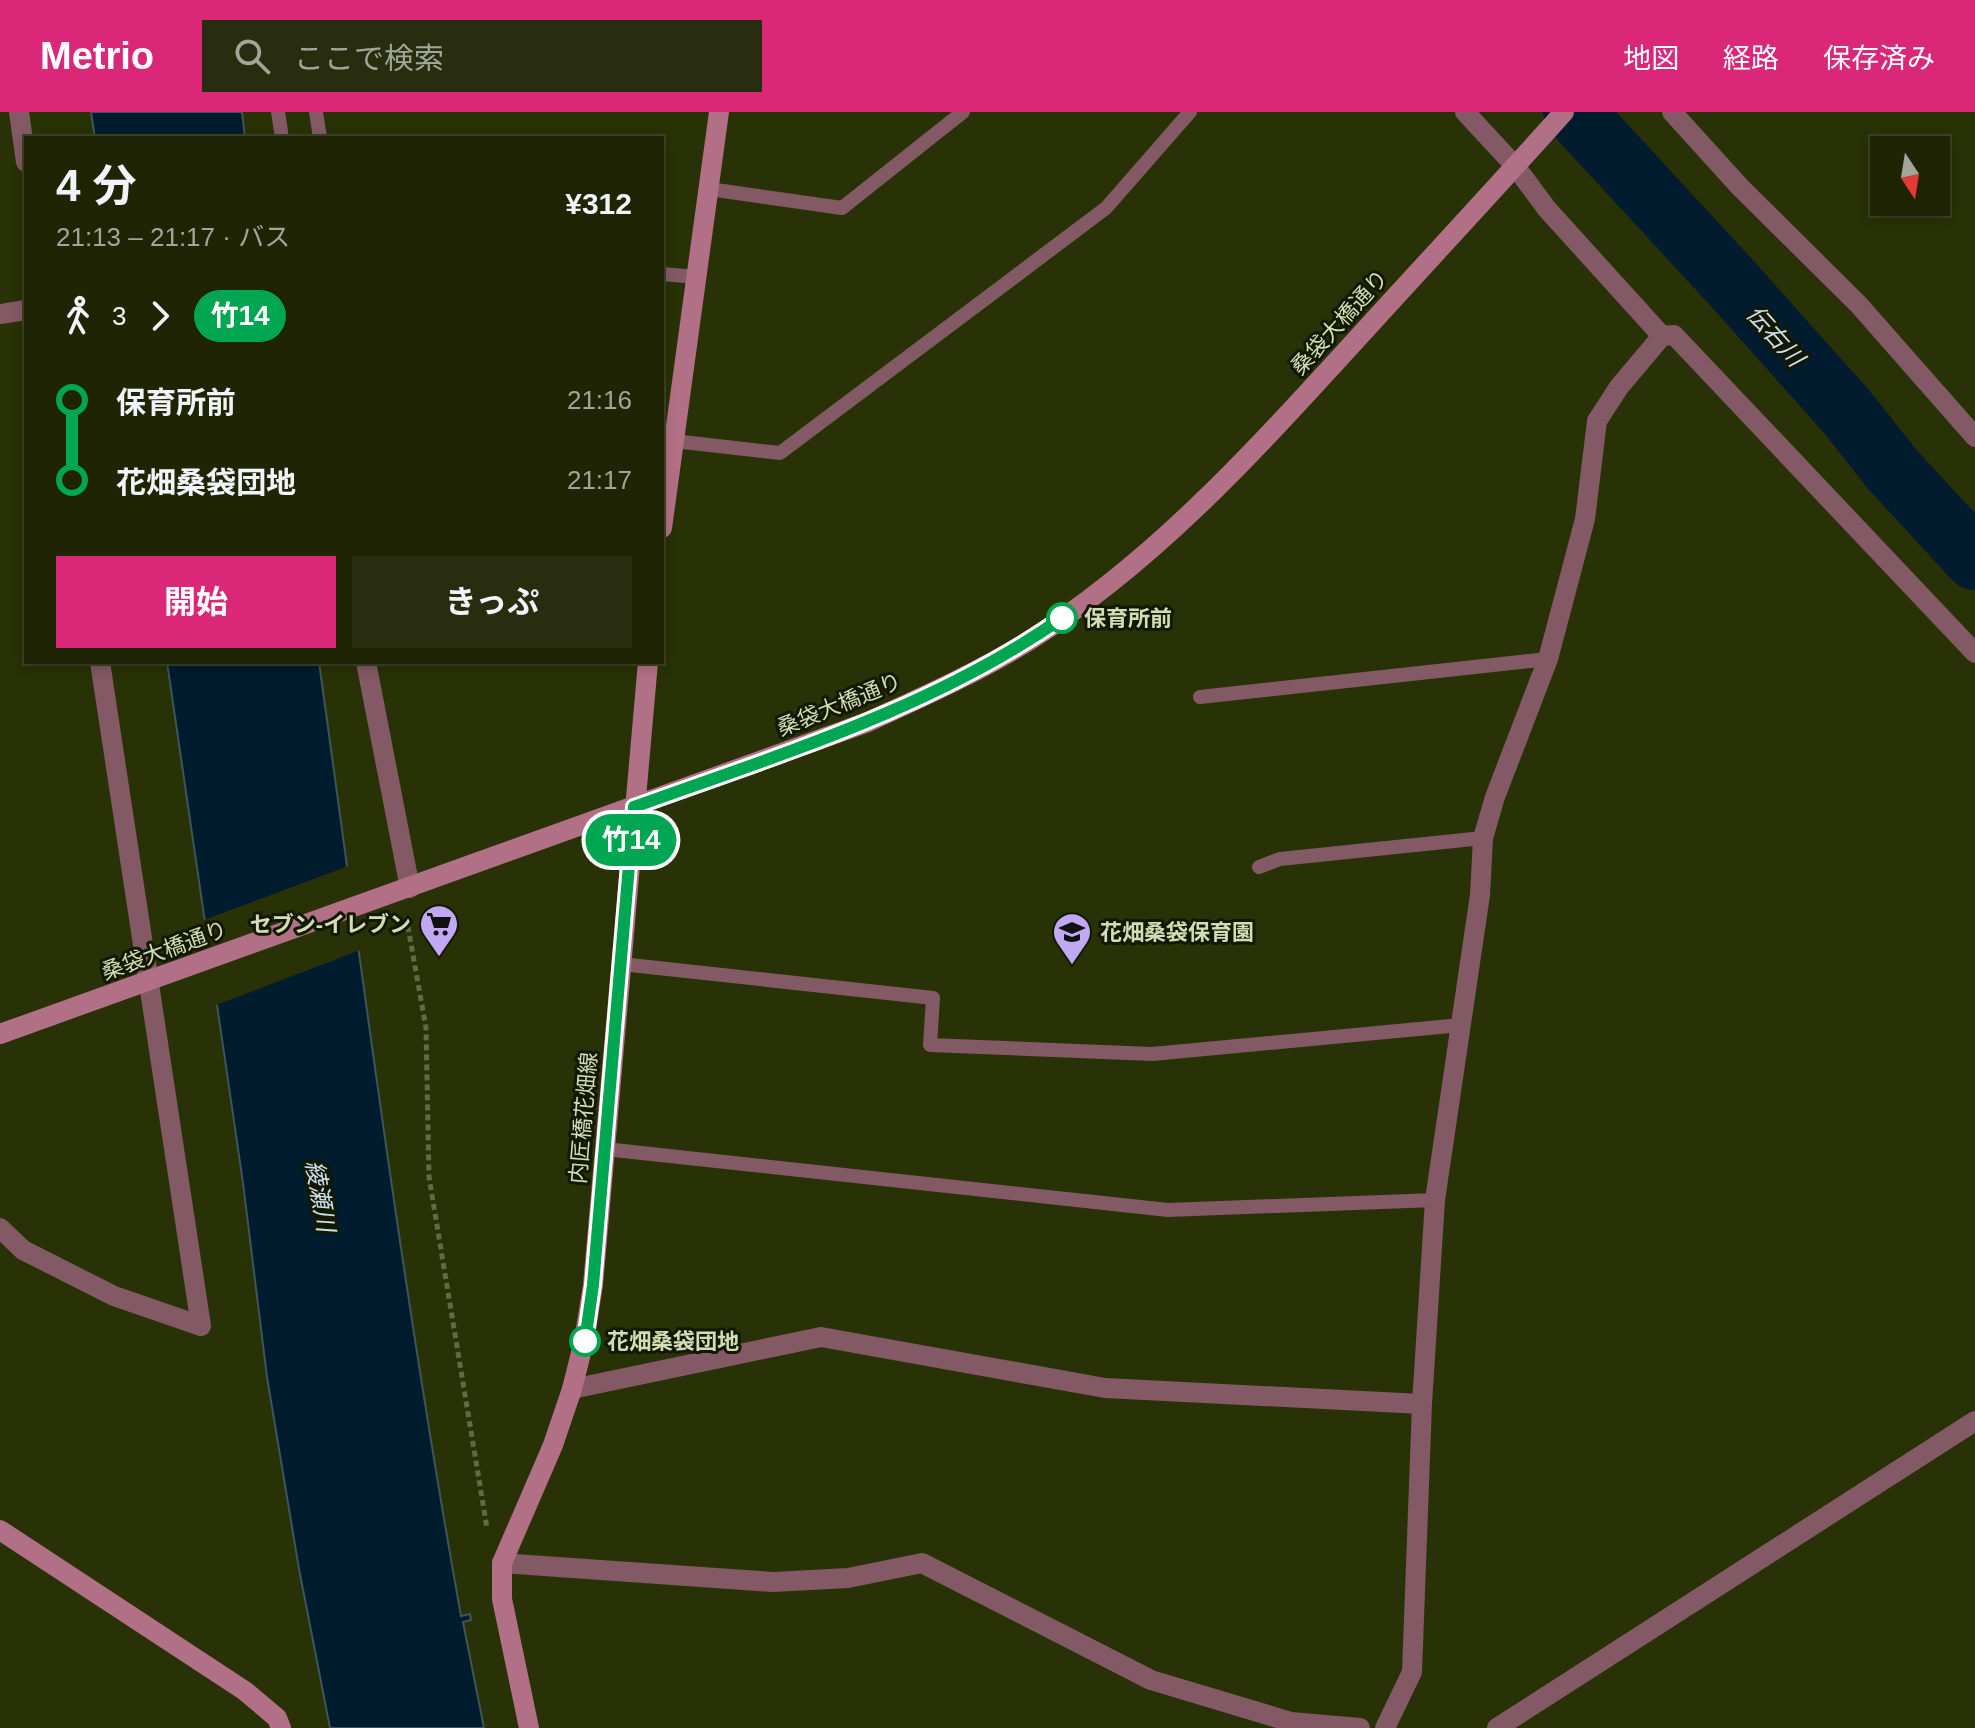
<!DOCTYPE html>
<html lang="ja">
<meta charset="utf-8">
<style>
body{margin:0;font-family:Arial,"Noto Sans JP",sans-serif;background:#272d0e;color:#f1f3f6;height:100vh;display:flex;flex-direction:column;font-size:30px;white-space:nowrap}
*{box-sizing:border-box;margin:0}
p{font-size:26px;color:#a1a59a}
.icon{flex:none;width:44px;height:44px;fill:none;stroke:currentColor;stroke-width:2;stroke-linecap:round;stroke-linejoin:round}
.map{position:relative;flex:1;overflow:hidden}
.drawer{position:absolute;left:24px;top:24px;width:640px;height:528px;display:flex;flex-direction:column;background:#1f2504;border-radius:0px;box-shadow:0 4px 12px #0003,0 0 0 2px #3c4226}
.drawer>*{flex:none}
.badge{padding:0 16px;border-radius:26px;font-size:28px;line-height:52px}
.needle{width:52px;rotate:168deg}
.tools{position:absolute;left:1870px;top:24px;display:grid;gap:16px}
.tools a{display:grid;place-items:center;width:80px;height:80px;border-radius:0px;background:#1f2504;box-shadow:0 4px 12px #0003,0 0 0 2px #3c4226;font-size:40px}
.map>.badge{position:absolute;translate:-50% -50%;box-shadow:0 0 0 4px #fff}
.legs{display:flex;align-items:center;gap:12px;height:88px;padding:0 32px;font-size:26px}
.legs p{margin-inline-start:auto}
.headline{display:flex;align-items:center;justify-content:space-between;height:136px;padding:0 32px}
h1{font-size:44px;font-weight:700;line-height:60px}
.button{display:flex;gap:16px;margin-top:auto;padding:16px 32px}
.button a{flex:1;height:92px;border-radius:0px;background:#db2777;color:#fff;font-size:32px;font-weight:700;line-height:92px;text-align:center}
.button a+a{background:#272d0e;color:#f1f3f6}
ul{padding:0 32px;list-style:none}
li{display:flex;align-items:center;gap:28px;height:80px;font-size:30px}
li i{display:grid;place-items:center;width:12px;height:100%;margin:0 10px;background:currentColor}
li i::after{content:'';width:20px;height:20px;margin:-10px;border:6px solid;border-radius:50%;background:#1f2504}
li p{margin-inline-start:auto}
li:first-child i{background:linear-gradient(#0000 50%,currentColor 0)}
li:last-child i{background:linear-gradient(currentColor 50%,#0000 0)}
header{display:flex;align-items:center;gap:48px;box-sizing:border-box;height:112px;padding:0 40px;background:#db2777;color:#fff}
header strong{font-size:38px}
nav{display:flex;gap:44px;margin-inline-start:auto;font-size:28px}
.search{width:560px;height:72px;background:#272d0e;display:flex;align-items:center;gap:20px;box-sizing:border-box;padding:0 28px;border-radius:0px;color:#a1a59a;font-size:30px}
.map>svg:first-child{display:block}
</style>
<header>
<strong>Metrio</strong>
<div class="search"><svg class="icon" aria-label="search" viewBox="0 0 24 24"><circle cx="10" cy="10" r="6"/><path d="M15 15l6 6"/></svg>ここで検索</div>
<nav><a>地図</a><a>経路</a><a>保存済み</a></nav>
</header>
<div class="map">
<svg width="1975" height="1616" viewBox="0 0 1975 1616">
<rect width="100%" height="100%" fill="#293106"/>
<path fill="#001c2e" stroke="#3f5656" stroke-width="2" d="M91,0H242L245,26H95Z
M167,550H319C363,868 404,1187 461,1504L470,1502L471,1508L463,1510L484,1616H330L299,1457L267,1265L243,1071Z"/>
<path fill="#293106" d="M351,753L363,837L214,894L201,809Z"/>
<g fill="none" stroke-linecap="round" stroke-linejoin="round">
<path stroke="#001c2e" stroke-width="62" d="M1574,0L1730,169L1847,300L1892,357L1975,447"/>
<path stroke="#626a41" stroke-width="5" stroke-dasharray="6 4" stroke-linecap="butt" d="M408,804V815L426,916L429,1065L487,1416"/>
<path stroke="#825965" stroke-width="14" d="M278,0L282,26
M316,0L320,26
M709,77L842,96L963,0
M662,162L697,165
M674,329L780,341L1106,96L1190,0
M1200,585L1548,547
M1259,755L1280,747L1483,726
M621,852L933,886L930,933L1152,942L1461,913
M605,1037L1168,1098L1435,1088"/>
<path stroke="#825965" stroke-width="20" d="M19,0L26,50
M1465,0L1515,54L1547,97L1662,224L1674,223L1975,541
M1672,0L1740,75L1859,193L1975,325
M0,202L26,198
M366,550L410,776
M0,1116L23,1138L114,1184L201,1214L100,550
M572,1277L821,1225L1105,1276L1422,1292
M502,1451L773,1470L848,1466L922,1451L1151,1568L1291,1610L1360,1616
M1385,1616L1412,1560L1422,1292L1435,1088L1480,783L1483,726L1495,685L1548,547L1585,407L1597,309L1619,275L1662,224
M1497,1616L1975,1309"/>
<path stroke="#b17085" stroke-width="20" d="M662,416L719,0
M0,922L868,610C922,585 979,560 1030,528C1156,449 1256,337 1355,229C1425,152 1495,77 1564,0
M0,1418L245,1579L277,1606L281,1616
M529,1616L502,1487V1451L553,1333L572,1277L584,1229L593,1173L648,550"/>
</g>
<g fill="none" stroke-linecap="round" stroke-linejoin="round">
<defs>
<path id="line-1" d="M585,1229L593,1173L634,695C781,642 933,596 1062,506"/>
</defs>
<use href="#line-1" stroke="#fff" stroke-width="18"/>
<use href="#line-1" stroke="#00a651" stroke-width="12"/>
</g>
<defs>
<symbol id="supermarket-pin" viewBox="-11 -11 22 30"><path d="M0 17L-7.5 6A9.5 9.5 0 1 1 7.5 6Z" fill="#c1a8f3" stroke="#131800"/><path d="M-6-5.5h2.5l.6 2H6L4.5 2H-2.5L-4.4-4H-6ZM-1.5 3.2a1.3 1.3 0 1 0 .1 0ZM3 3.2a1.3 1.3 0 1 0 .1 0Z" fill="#111"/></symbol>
<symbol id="school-pin" viewBox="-11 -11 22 30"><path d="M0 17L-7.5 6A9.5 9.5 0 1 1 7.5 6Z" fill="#c1a8f3" stroke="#131800"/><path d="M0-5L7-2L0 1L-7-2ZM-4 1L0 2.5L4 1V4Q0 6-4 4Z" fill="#111"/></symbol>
</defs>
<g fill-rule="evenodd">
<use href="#supermarket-pin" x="417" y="790" width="44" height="60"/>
<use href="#school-pin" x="1050" y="798" width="44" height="60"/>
</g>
<g fill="#fff" stroke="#00a651" stroke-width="4">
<circle cx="1062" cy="506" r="14"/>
<circle cx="585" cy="1229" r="14"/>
</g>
<g text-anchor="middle" stroke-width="6" stroke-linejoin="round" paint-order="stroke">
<g font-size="22" fill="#d2dcb5" stroke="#131800">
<text transform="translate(1339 210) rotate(-48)" y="8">桑袋大橋通り</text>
<text transform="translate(839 592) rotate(-22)" y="8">桑袋大橋通り</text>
<text transform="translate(164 838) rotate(-20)" y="8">桑袋大橋通り</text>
<text transform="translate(583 1006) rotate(-85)" y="8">内匠橋花畑線</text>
</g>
<g font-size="22" font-weight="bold" fill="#d2dcb5" stroke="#131800" text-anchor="start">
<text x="1084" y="514">保育所前</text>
<text x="607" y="1237">花畑桑袋団地</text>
</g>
<g font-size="22" font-weight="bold" fill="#d2dcb5" stroke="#131800" text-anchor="end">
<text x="411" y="820">セブン-イレブン</text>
<text x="1100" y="828" text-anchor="start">花畑桑袋保育園</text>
</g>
<g font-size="24" font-style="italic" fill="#cae0ef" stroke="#131800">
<text transform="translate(1775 224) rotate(48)" y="8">伝右川</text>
<text transform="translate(320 1084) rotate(80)" y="8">綾瀬川</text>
</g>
</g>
</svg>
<div class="tools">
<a><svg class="needle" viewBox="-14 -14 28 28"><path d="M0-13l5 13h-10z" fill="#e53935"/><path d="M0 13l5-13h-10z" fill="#a1a59a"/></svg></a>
</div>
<b class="badge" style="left:631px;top:728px;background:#00a651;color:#fff">竹14</b>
<section class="drawer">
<div class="headline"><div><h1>4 分</h1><p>21:13 – 21:17 · バス</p></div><b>¥312</b></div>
<div class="legs"><svg class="icon" aria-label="walk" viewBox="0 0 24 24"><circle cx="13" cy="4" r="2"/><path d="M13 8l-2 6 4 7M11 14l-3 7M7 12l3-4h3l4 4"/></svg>3<svg class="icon" aria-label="forward" viewBox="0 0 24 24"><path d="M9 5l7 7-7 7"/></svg><b class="badge" style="background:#00a651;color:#fff">竹14</b></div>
<ul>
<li><i style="color:#00a651"></i><b>保育所前</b><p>21:16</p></li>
<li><i style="color:#00a651"></i><b>花畑桑袋団地</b><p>21:17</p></li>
</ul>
<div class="button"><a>開始</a><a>きっぷ</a></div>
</section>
</div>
